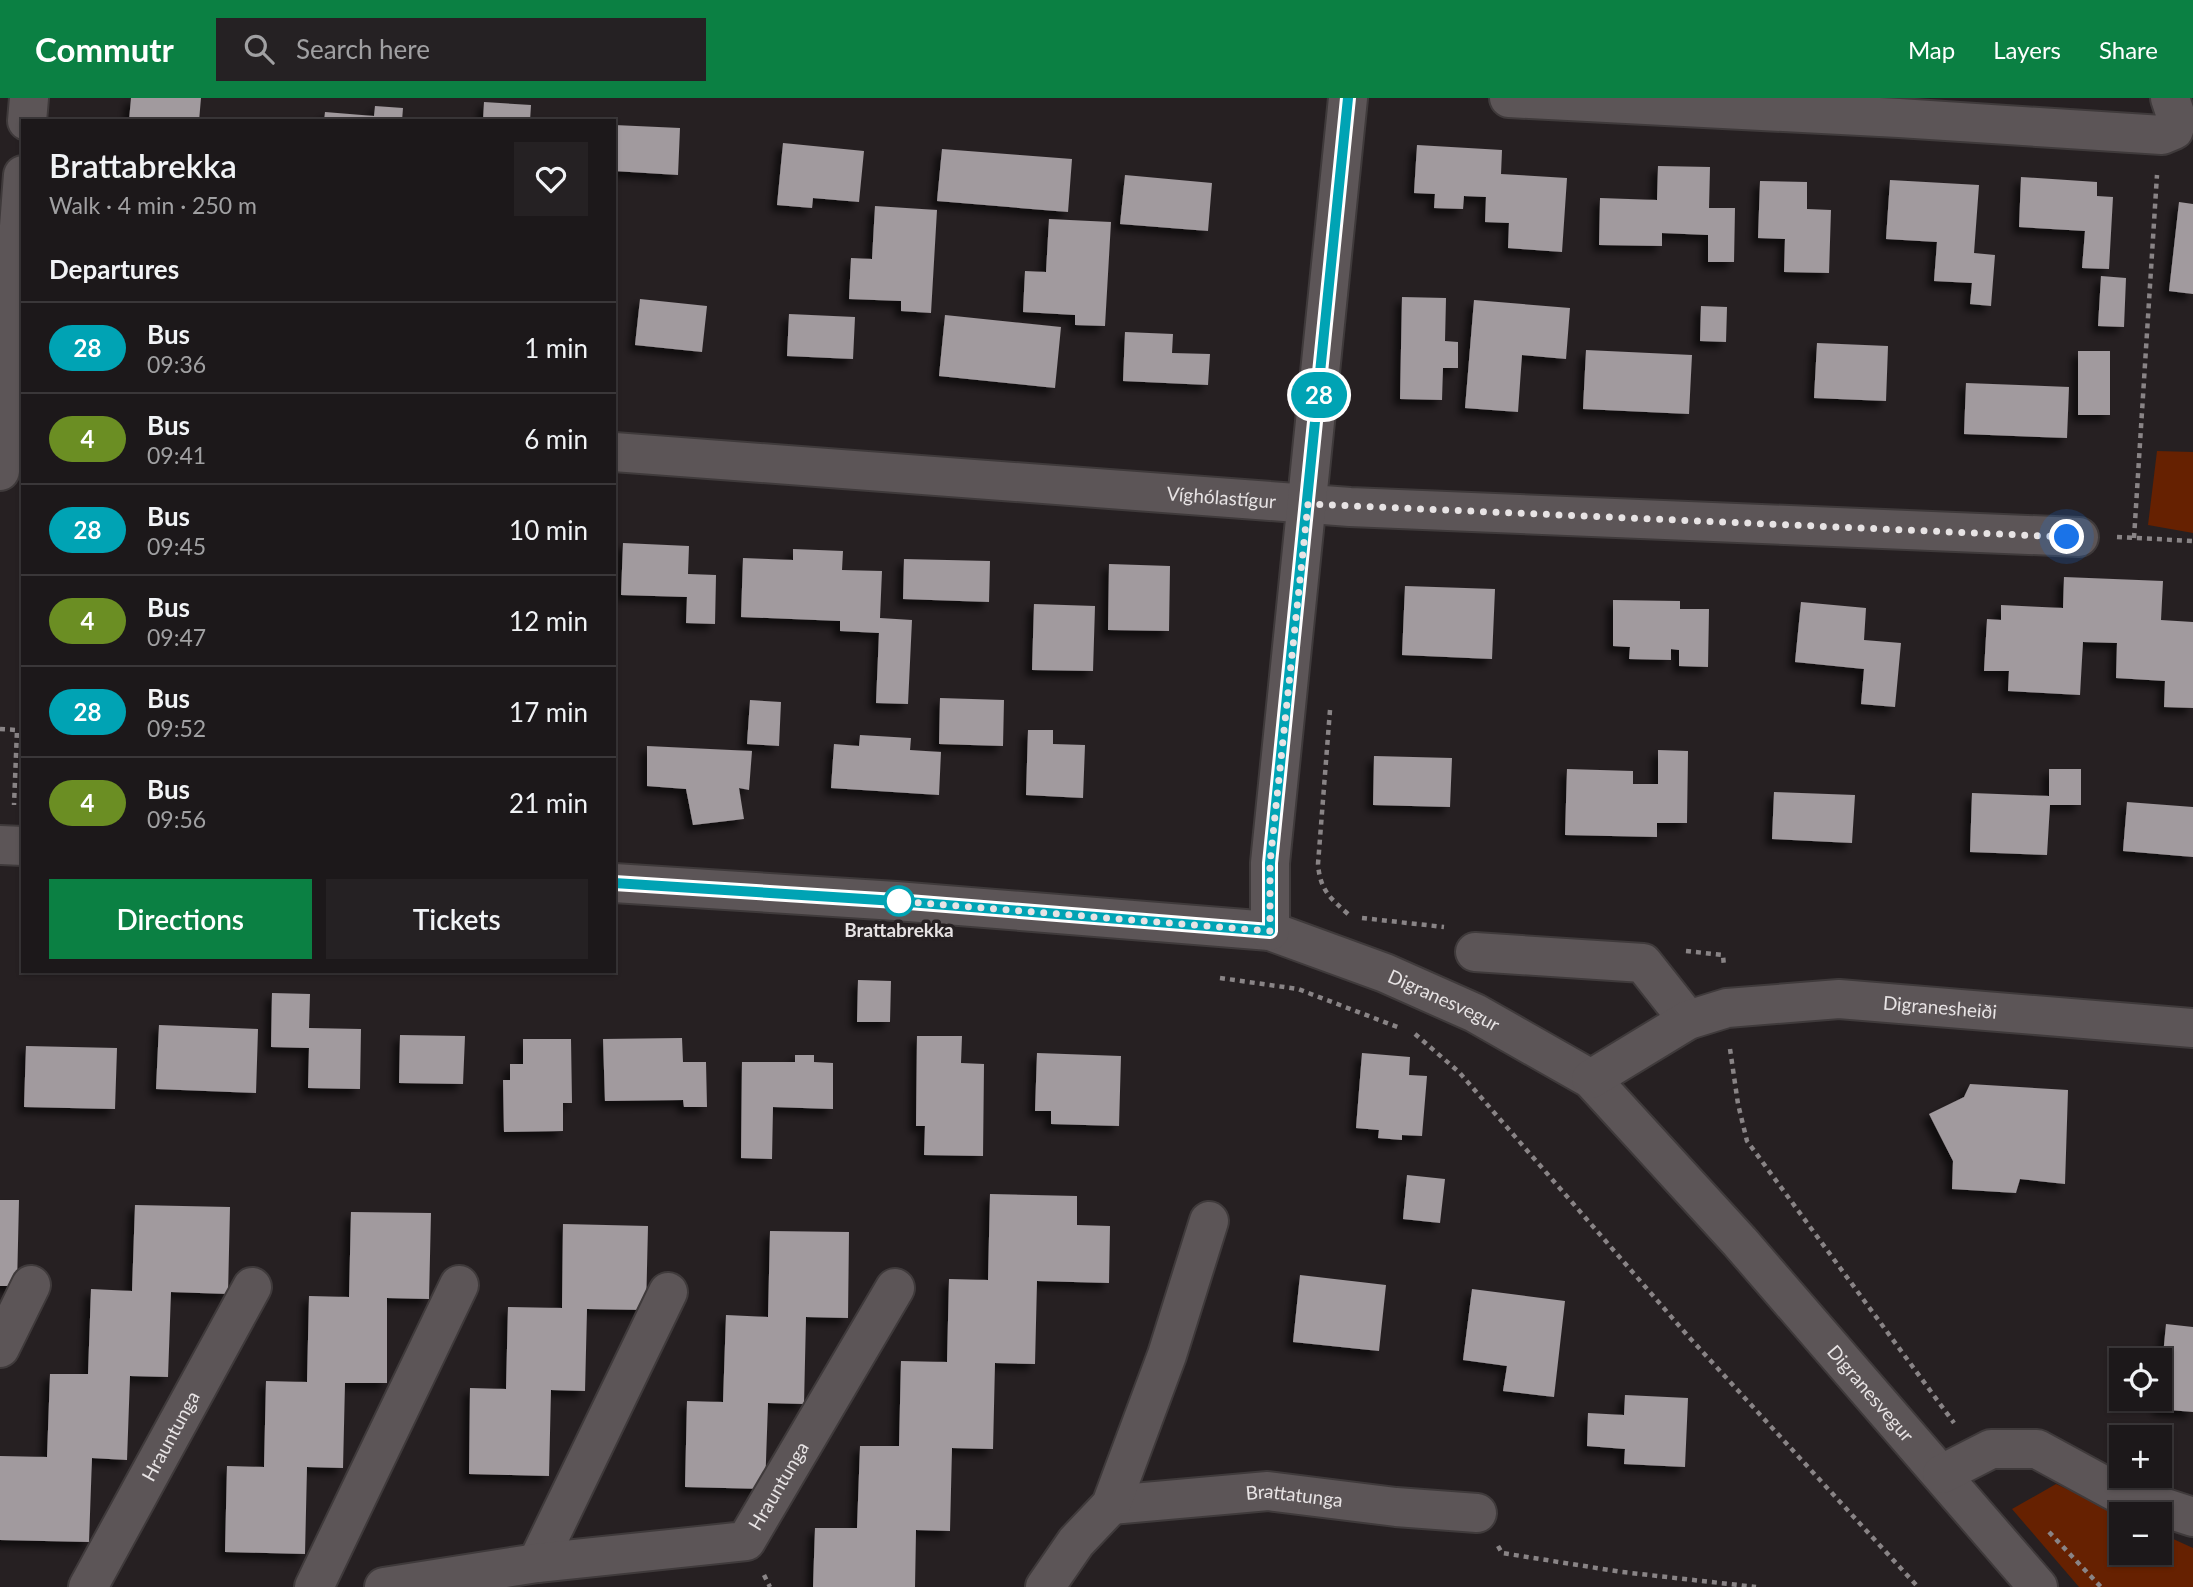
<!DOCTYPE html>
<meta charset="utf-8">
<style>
body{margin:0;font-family:Lato,sans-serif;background:#252123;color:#f1f3f6;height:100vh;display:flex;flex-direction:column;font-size:26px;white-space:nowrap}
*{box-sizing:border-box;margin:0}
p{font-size:23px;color:#a0a0a2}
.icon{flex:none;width:38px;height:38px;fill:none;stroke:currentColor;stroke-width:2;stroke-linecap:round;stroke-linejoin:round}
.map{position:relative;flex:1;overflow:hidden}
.side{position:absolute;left:21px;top:21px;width:595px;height:854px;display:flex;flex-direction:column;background:#1c181a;border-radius:0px;box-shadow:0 2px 5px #0004,0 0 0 2px #3a3739}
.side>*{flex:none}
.badge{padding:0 14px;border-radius:23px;font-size:24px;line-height:46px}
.tools{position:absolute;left:2109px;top:1250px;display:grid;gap:14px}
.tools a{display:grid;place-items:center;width:63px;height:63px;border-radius:0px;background:#1c181a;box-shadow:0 2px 5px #0004,0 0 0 2px #3a3739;font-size:35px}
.you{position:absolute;width:35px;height:35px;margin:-18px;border:5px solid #fff;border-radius:50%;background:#1a73e8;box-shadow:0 0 0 10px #1a73e833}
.map>.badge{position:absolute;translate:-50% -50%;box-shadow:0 0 0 4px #fff}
h2{padding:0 28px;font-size:26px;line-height:63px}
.round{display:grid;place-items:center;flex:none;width:74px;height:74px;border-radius:0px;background:#252123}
.headline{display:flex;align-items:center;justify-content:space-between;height:119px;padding:0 28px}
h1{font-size:33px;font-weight:600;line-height:52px}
.button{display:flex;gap:14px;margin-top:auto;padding:14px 28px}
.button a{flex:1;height:80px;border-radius:0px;background:#0b8043;color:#fff;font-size:28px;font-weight:600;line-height:80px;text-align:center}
.button a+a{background:#252123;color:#f1f3f6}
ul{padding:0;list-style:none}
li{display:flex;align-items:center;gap:21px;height:91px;padding:0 28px;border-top:2px solid #3a3739}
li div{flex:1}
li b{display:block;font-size:26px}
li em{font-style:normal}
li .badge{min-width:77px;font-weight:700;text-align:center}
header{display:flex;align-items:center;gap:42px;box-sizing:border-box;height:98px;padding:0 35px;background:#0b8043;color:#fff}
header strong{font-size:33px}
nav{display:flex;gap:38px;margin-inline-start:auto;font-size:24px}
.search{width:490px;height:63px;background:#252123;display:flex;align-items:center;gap:18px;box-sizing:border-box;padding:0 24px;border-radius:0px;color:#a0a0a2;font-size:26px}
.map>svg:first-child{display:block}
</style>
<header>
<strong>Commutr</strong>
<div class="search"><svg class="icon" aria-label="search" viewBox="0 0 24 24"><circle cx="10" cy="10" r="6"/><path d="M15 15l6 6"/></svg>Search here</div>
<nav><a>Map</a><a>Layers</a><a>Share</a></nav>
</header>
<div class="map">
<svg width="2193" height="1489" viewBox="0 0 2193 1489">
<defs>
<filter id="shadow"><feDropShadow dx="-6" dy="6" stdDeviation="3.5" flood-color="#0009"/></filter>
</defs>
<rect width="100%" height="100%" fill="#262022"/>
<path fill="#662101" d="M2157,353L2193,354V435L2148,427Z
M2056,1386L2121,1416V1454H2160V1435L2193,1450V1489H2079L2012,1411Z"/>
<path fill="#a19a9e" filter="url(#shadow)" d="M131,0H201L199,23H129Z
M484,4L531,7L530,23H483Z
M375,8L403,10L402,23H324L325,14L374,18Z
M614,27L680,30L678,77L614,73Z
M783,45L864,53L859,104L813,100L812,110L777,107Z
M1417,47L1502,52L1501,76L1567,80L1562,154L1508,150L1509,125L1485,124L1486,99L1464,98L1463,111L1434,110L1435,96L1414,95Z
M942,51L1072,61L1068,114L937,103Z
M1658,68L1710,69L1709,110H1735L1734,164H1708V137L1662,135V148L1599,147L1600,100L1657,102Z
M1125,77L1212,85L1208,133L1120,126Z
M2021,79L2097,84V98L2113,99L2109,171L2082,170L2085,133L2019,129Z
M1890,82L1979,87L1974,155L1995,157L1991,208L1970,206L1972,185L1934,183L1937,144L1886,141Z
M1760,83L1807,84V111L1831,112L1829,175L1784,174L1785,141L1758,140Z
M2179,104L2193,106V196L2169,193Z
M875,108L937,112L931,215L901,213V203L849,201L851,160L872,161Z
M1049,121L1111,124L1105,228L1075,227V217L1023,214L1025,173L1046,174Z
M2101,178L2126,180L2124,229L2098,228Z
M1402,199L1446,200L1445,243L1458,244V270H1443L1442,302L1400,301Z
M640,201L707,208L702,254L635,247Z
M1474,202L1570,210L1566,261L1522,257L1518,314L1465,310Z
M1701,208L1727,209L1726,244L1700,243Z
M789,216L855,219L853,261L787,258Z
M945,217L1061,229L1055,290L939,278Z
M1125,234L1173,236L1172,255L1210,256L1208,287L1123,283Z
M1817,245L1888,248L1886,303L1814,300Z
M1586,252L1692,257L1689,316L1583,311Z
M2078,253H2110V317H2078Z
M1966,285L2069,289L2067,340L1964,336Z
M623,445L689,448L688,476L716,477L715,526L686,525L687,499L621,497Z
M793,451L843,453L842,472L882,473L880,520L912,522L908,606L876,605L879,535L840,533V523L741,519L743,460L793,462Z
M904,461L990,463L989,504L903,501Z
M1109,466L1170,468L1169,533L1108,532Z
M2064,479L2163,483L2161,522L2193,524V610L2164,609L2165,583L2116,580L2117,545L2083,544L2080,597L2008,593L2009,573H1984L1987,521L2001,522V507L2063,510Z
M1405,488L1495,491L1492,561L1402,557Z
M1613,502L1680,503V511H1709L1708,569L1679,568V552L1671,551V562L1629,561L1630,549L1613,548Z
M1801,504L1866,510L1864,542L1901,545L1895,609L1861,606L1864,571L1795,564Z
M1034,506L1095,508L1093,573L1032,572Z
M940,600L1004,602L1003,648L939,646Z
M750,602L781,604L779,648L747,646Z
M1028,632H1053V646L1085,647L1083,700L1026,697Z
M860,637L911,640L910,652L941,654L939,697L831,690L834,646L859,648Z
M647,648L752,653L749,692L739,690L744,721L693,727L686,691L647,688Z
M1658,652L1688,653L1687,725H1657V739L1565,737L1567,671L1633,673V686H1658Z
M1374,658L1452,660L1450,709L1373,707Z
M2049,671H2081V707H2050L2047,757L1970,754L1972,695L2049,698Z
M1774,694L1855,697L1852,745L1772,741Z
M2127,704L2193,709V759L2123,753Z
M858,882L891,883L890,924H857Z
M272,895L310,896L309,930L361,931L360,991L308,990L309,950L271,949Z
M159,927L258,931L256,995L156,991Z
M400,937L465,938L463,986L399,985Z
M917,938H962L961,965L984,966L983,1058L924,1057L925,1028H916Z
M682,940L683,964H706L707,1009H684L683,1002L605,1003L603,941Z
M523,941H571L572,1005H563V1033L504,1034L503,982H510V966H523Z
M26,948L117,950L115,1011L24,1009Z
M1037,955L1121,958L1119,1028L1051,1026V1013H1035Z
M1362,955L1410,959L1409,977L1427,978L1422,1038L1402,1037V1042L1378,1040L1379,1032L1356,1030Z
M795,957H814V964L833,965V1011L773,1009L772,1061L741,1060L742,964H795Z
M1970,986L2068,992L2065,1086L2020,1081L2016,1095L1952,1091L1953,1063L1929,1016L1964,999Z
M1407,1077L1445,1081L1440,1125L1403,1121Z
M990,1096L1077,1098V1127L1110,1128L1109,1185L1037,1183L1035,1266L995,1265L993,1351L952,1350L950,1433L916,1432L915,1489H813L815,1430H857L860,1348H899L901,1263L947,1264L949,1181L988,1182Z
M0,1102H19L17,1188H0Z
M135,1107L230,1109L228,1196L171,1194L168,1279L130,1278L127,1362L92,1360L89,1444L0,1442V1358L47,1359L50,1276H88L91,1191L132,1193Z
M351,1114L431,1115L429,1201L387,1200V1285H345L343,1370L307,1369L305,1456L225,1454L227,1368L264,1369L266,1283L307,1284L309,1198L349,1199Z
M563,1126L648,1128L646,1212L587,1211L585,1293L551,1292L549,1378L469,1376L470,1290L506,1291L508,1209L562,1210Z
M770,1133L849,1134L848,1220L806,1219L804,1306L768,1305L765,1391L685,1389L687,1303L723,1304L726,1217L768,1219Z
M1300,1177L1386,1187L1379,1253L1293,1244Z
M1472,1191L1565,1203L1554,1299L1503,1293L1507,1268L1463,1262Z
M2166,1226L2193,1229V1314L2158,1311Z
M1625,1297L1688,1300L1685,1369L1624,1366L1625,1351L1587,1348L1588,1315L1624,1317Z"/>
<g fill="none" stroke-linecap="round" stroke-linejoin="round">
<defs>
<g id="minor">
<path d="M1509,0L1899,20L2162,37L2174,32L2177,21L2170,0"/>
<path d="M27,23L29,0"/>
<path id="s1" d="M614,354L1350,409L2079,439"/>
<path d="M0,373L23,77"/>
<path d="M0,747L23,748"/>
<path id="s2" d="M614,785L896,803L1270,833L1385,875L1475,915L1591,981L1740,1144L2038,1489"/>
<path d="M1270,833V765L1348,0"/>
<path d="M1475,854L1643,865L1688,922"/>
<path id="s3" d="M1591,981L1688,922L1727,910L1839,901L2193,930"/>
<path d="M0,1250L31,1187"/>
<path d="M1942,1376L1991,1351H2037L2116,1394L2193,1419"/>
<path id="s4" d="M1111,1407L1268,1393L1396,1409L1477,1415"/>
<path d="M537,1465L668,1194"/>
<path id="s5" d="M88,1489L252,1189"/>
<path d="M314,1489L459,1187"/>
<path id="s6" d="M384,1489L537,1465L746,1443L895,1190"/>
<path d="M1045,1489L1076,1444L1111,1407L1167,1257L1209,1123"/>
</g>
</defs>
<use href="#minor" stroke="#3f3a3b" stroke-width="42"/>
<path stroke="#898486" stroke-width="4.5" stroke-dasharray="5 5" stroke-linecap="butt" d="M2117,439L2193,443
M2134,440L2157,77
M1330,612L1318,766C1320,792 1330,800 1348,816
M0,631L17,632L14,707
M1362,820L1444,829
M1686,853L1723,857L1724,869
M1220,880L1298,891L1400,930
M1415,936L1459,974L1688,1238L1918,1489
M1730,951L1738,1006L1747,1043L1954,1325
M2049,1434L2101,1489
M1498,1448L1502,1455L1622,1474L1756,1489
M764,1477L770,1489"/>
<use href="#minor" stroke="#5c5557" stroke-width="38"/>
</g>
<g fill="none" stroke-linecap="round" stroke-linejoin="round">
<defs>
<path id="line" d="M614,785L896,803L1270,833V765L1348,0"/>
</defs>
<use href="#line" stroke="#fff" stroke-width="16"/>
<use href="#line" stroke="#00a3b4" stroke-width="10"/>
<path stroke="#e7e3e4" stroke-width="7" stroke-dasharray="0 12.6" d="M899,803H896L1270,833V765L1308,406L2067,439"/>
</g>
<circle fill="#fff" stroke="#00a3b4" stroke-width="3.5" cx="899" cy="803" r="14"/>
<g text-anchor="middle" stroke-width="7" stroke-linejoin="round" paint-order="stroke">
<g font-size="19" fill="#e7e3e4" stroke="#262022">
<text dy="7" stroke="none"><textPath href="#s1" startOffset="609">Víghólastígur</textPath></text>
<text dy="7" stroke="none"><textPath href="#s2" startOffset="845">Digranesvegur</textPath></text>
<text dy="7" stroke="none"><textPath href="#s3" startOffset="368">Digranesheiði</textPath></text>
<text dy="7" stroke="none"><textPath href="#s2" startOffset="1433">Digranesvegur</textPath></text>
<text dy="7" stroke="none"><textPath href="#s5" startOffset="172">Hrauntunga</textPath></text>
<text dy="7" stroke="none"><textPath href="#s6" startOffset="429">Hrauntunga</textPath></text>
<text dy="7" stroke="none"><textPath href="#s4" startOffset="184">Brattatunga</textPath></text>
</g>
<g font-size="19" font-weight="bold" fill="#e7e3e4" stroke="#262022">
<text x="899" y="839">Brattabrekka</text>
</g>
</g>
</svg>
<div class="tools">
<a><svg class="icon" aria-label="locate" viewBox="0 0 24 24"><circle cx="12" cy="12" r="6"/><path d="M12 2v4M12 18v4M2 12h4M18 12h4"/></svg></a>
<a>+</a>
<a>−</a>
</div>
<div class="you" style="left:2067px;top:439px"></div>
<b class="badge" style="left:1319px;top:297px;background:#00a3b4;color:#fff">28</b>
<section class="side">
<div class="headline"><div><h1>Brattabrekka</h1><p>Walk · 4 min · 250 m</p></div><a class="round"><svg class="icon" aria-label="heart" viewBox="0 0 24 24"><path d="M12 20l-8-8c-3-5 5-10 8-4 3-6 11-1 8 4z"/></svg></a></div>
<h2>Departures</h2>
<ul>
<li><span class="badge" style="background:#00a3b4;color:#fff">28</span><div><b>Bus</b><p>09:36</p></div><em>1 min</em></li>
<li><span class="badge" style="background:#6b8e23;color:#fff">4</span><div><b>Bus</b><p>09:41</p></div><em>6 min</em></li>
<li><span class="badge" style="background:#00a3b4;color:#fff">28</span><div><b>Bus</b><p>09:45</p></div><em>10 min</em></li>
<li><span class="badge" style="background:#6b8e23;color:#fff">4</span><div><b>Bus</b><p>09:47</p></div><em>12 min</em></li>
<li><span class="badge" style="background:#00a3b4;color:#fff">28</span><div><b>Bus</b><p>09:52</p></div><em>17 min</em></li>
<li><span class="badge" style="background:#6b8e23;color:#fff">4</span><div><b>Bus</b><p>09:56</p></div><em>21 min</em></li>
</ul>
<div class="button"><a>Directions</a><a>Tickets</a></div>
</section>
</div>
